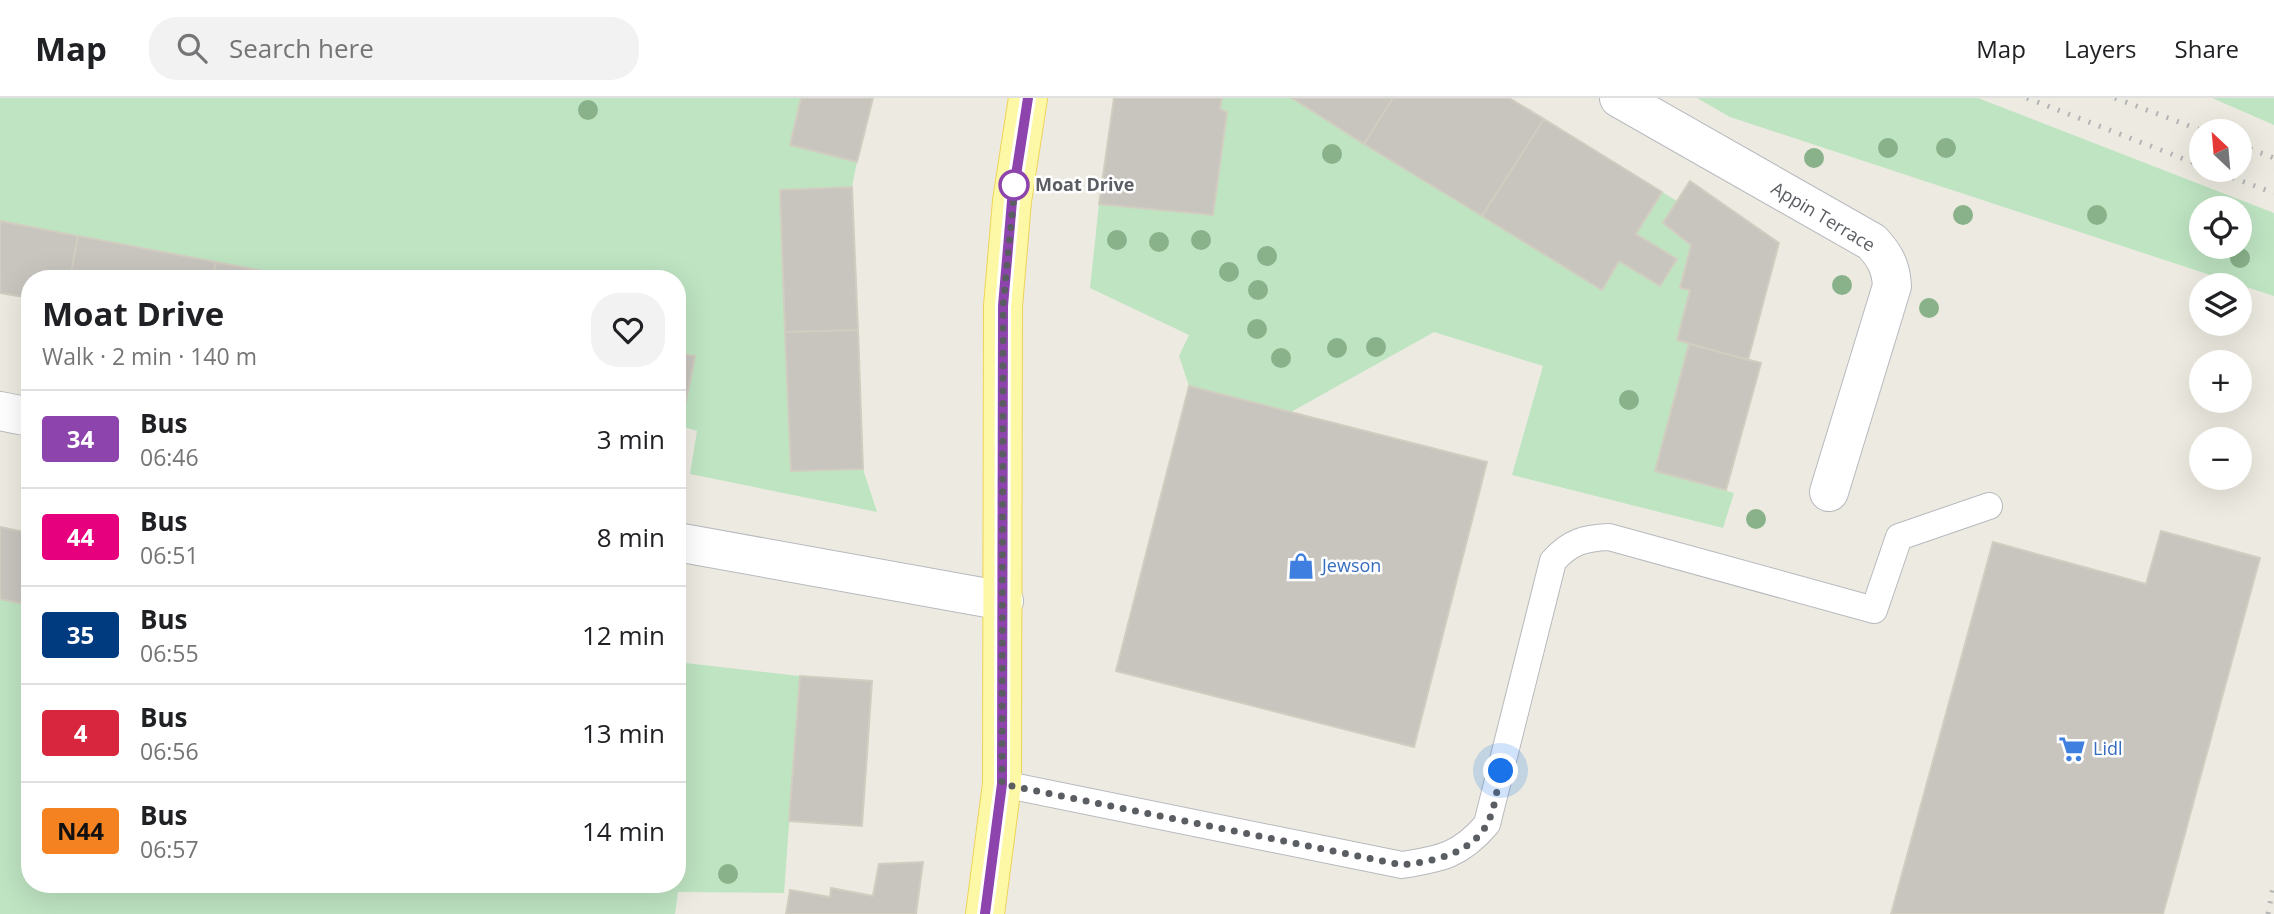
<!DOCTYPE html>
<meta charset="utf-8">
<style>
body{margin:0;font-family:"Open Sans",sans-serif;background:#f2f2f2;color:#202124;height:100vh;display:flex;flex-direction:column;font-size:26px;white-space:nowrap}
*{box-sizing:border-box;margin:0}
p{font-size:23px;color:#757577}
.icon{flex:none;width:38px;height:38px;fill:none;stroke:currentColor;stroke-width:2;stroke-linecap:round;stroke-linejoin:round}
.map{position:relative;flex:1;overflow:hidden}
.details{position:absolute;left:21px;top:172px;width:665px;height:623px;display:flex;flex-direction:column;background:#fff;border-radius:28px;box-shadow:0 7px 28px #0002}
.details>*{flex:none}
.badge{padding:0 14px;border-radius:5px;font-size:24px;line-height:46px}
.needle{width:46px;rotate:334deg}
.tools{position:absolute;left:2189px;top:21px;display:grid;gap:14px}
.tools a{display:grid;place-items:center;width:63px;height:63px;border-radius:50%;background:#fff;box-shadow:0 7px 28px #0002;font-size:35px}
.you{position:absolute;width:35px;height:35px;margin:-18px;border:5px solid #fff;border-radius:50%;background:#1a73e8;box-shadow:0 0 0 10px #1a73e833}
.map>.badge{position:absolute;translate:-50% -50%;box-shadow:0 0 0 4px #fff}
.round{display:grid;place-items:center;flex:none;width:74px;height:74px;border-radius:28px;background:#f2f2f2}
.overview{display:flex;align-items:center;justify-content:space-between;height:119px;padding:0 21px}
h1{font-size:33px;font-weight:700;line-height:52px}
ul{padding:0;list-style:none}
li{display:flex;align-items:center;gap:21px;height:98px;padding:0 21px;border-top:2px solid #e0e0e0}
li div{flex:1}
li b{display:block;font-size:26px}
li em{font-style:normal}
li .badge{min-width:77px;font-weight:700;text-align:center}
header{display:flex;align-items:center;gap:42px;box-sizing:border-box;height:98px;padding:0 35px;background:#fff;border-bottom:2px solid #e0e0e0}
header strong{font-size:33px}
nav{display:flex;gap:38px;margin-inline-start:auto;font-size:24px}
.search{width:490px;height:63px;background:#f2f2f2;display:flex;align-items:center;gap:18px;box-sizing:border-box;padding:0 24px;border-radius:28px;color:#757577;font-size:26px}
.map>svg:first-child{display:block}
</style>
<header>
<strong>Map</strong>
<div class="search"><svg class="icon" aria-label="search" viewBox="0 0 24 24"><circle cx="10" cy="10" r="6"/><path d="M15 15l6 6"/></svg>Search here</div>
<nav><a>Map</a><a>Layers</a><a>Share</a></nav>
</header>
<div class="map">
<svg width="2274" height="816" viewBox="0 0 2274 816">
<rect width="100%" height="100%" fill="#edebe1"/>
<path fill="#bee4c2" fill-rule="evenodd" d="M0,0H801L790,47L857,64L852,89L780,93L791,373L863,371L877,414L690,376L697,333L681,328L695,259L677,255V180H301L0,123Z
M1222,0H1292L1601,191L1619,163L1660,188L1677,161L1636,136L1662,94L1677,103L1663,125L1691,147L1680,190L1690,192L1677,242L1689,246L1655,373L1734,395L1723,430L1512,377L1543,268L1434,234L1291,314L1189,288L1179,258L1189,237L1090,190L1099,106L1213,117L1227,14L1220,11Z
M1697,0H1978L2274,115V198L1730,19ZM2202,110H2240V149H2202Z
M2212,0H2274V27Z
M0,501L30,507V786H677V564L800,578L784,795L678,794L675,816H0Z"/>
<path fill="#c8c5bf" stroke="#d1cdc0" stroke-width="2" d="M801,0H873L857,64L790,47Z
M1114,0H1222L1220,11L1227,14L1213,117L1099,106Z
M1292,0H1393L1364,46Z
M1393,0H1509L1544,21L1482,118L1364,46Z
M1544,21L1662,94L1636,136L1677,161L1660,188L1619,163L1602,192L1482,118Z
M1690,83L1779,145L1748,262L1677,242L1690,192L1680,190L1691,147L1663,125Z
M852,89L858,232L785,234L780,92Z
M0,123L78,138L70,180H30V200L0,195Z
M78,138L216,164L213,180H70Z
M216,164L301,180H213Z
M858,232L863,371L791,373L785,234Z
M1689,246L1761,265L1726,392L1655,373Z
M677,255L695,258L681,328L677,327Z
M1189,288L1487,364L1414,649L1116,573Z
M0,429L30,435V507L0,501Z
M2161,433L2260,460L2163,816H1891L1993,444L2146,486Z
M800,578L872,583L862,728L789,723Z
M923,764L916,816H786L790,792L830,799L831,790L873,798L879,766Z"/>
<g fill="none" stroke-linecap="round" stroke-linejoin="round">
<defs>
<path id="lane" d="M1002,686L1402,767C1441,761 1461,757 1487,726L1553,463C1570,444 1584,440 1609,439L1874,512L1899,439L1989,408"/>
<path id="street" d="M1619,0L1872,144C1885,158 1891,169 1892,188L1829,394
M0,313L30,319
M677,444L1004,503"/>
<path id="primary" d="M985,816L1002,686L1003,208L1012,103L1028,0"/>
</defs>
<use href="#lane" stroke="#b7b9be" stroke-width="28"/>
<use href="#street" stroke="#b7b9be" stroke-width="40"/>
<use href="#primary" stroke="#eed359" stroke-width="40"/>
<use href="#lane" stroke="#fff" stroke-width="26"/>
<use href="#street" stroke="#fff" stroke-width="38"/>
<use href="#primary" stroke="#fdf8a6" stroke-width="38"/>
<path stroke="#b3b4b4" stroke-width="5" stroke-dasharray="2 9" stroke-linecap="butt" d="M2027,0L2202,68
M2115,0L2203,33
M2240,47L2274,60
M2212,72L2274,95
M2268,816L2274,784"/>
</g>
<g fill="#89b28a">
<circle cx="588" cy="12" r="10"/>
<circle cx="1888" cy="50" r="10"/>
<circle cx="1946" cy="50" r="10"/>
<circle cx="1332" cy="56" r="10"/>
<circle cx="1814" cy="60" r="10"/>
<circle cx="1963" cy="117" r="10"/>
<circle cx="2097" cy="117" r="10"/>
<circle cx="1117" cy="142" r="10"/>
<circle cx="1201" cy="142" r="10"/>
<circle cx="1159" cy="144" r="10"/>
<circle cx="1267" cy="158" r="10"/>
<circle cx="2240" cy="160" r="10"/>
<circle cx="1229" cy="174" r="10"/>
<circle cx="1842" cy="187" r="10"/>
<circle cx="1258" cy="192" r="10"/>
<circle cx="1929" cy="210" r="10"/>
<circle cx="1257" cy="231" r="10"/>
<circle cx="1376" cy="249" r="10"/>
<circle cx="1337" cy="250" r="10"/>
<circle cx="1281" cy="260" r="10"/>
<circle cx="1629" cy="302" r="10"/>
<circle cx="1756" cy="421" r="10"/>
<circle cx="728" cy="776" r="10"/>
</g>
<g fill="none" stroke-linecap="round" stroke-linejoin="round">
<defs>
<path id="line" d="M985,816L1002,686L1003,208L1012,103L1028,0"/>
</defs>
<use href="#line" stroke="#fff" stroke-width="16"/>
<use href="#line" stroke="#8e44ad" stroke-width="10"/>
<path stroke="#5a5d62" stroke-width="7" stroke-dasharray="0 12.6" d="M1014,87L1016,77L1003,208L1002,686L1402,767C1433,763 1470,757 1487,726C1495,712 1497,689 1501,673"/>
</g>
<defs>
<symbol id="shop-bare" viewBox="-9 -9 18 18"><path d="M-5-2.5h2.3a2.7 3.5 0 0 1 5.4 0H5L5.5 6h-11ZM-1.5-2.5h3a1.5 2.3 0 0 0-3 0Z" fill="#3f7fe0" stroke="#fff" stroke-width="2.5" paint-order="stroke"/></symbol>
<symbol id="supermarket-bare" viewBox="-9 -9 18 18"><path d="M-6-5.5h2.5l.6 2H6L4.5 2H-2.5L-4.4-4H-6ZM-1.5 3.2a1.3 1.3 0 1 0 .1 0ZM3 3.2a1.3 1.3 0 1 0 .1 0Z" fill="#3f7fe0" stroke="#fff" stroke-width="2.5" paint-order="stroke"/></symbol>
</defs>
<g fill-rule="evenodd">
<use href="#shop-bare" x="1282" y="449" width="38" height="38"/>
<use href="#supermarket-bare" x="2053" y="632" width="38" height="38"/>
</g>
<circle fill="#fff" stroke="#8e44ad" stroke-width="3.5" cx="1014" cy="87" r="14"/>
<g text-anchor="middle" stroke-width="5" stroke-linejoin="round" paint-order="stroke">
<g font-size="18" font-weight="bold" fill="#5a5d62" stroke="#fff" text-anchor="start">
<text x="1035" y="93">Moat Drive</text>
</g>
<g font-size="18" fill="#5a5d62" stroke="#fff">
<text transform="translate(1823 119) rotate(31)" y="6">Appin Terrace</text>
</g>
<g font-size="18" fill="#366cbe" stroke="#fff" text-anchor="start">
<text x="1322" y="474">Jewson</text>
<text x="2093" y="657">Lidl</text>
</g>
</g>
</svg>
<div class="tools">
<a><svg class="needle" viewBox="-14 -14 28 28"><path d="M0-13l5 13h-10z" fill="#e53935"/><path d="M0 13l5-13h-10z" fill="#757577"/></svg></a>
<a><svg class="icon" aria-label="locate" viewBox="0 0 24 24"><circle cx="12" cy="12" r="6"/><path d="M12 2v4M12 18v4M2 12h4M18 12h4"/></svg></a>
<a><svg class="icon" aria-label="layers" viewBox="0 0 24 24"><path d="M12 4l9 5-9 5-9-5zM3 14l9 5 9-5"/></svg></a>
<a>+</a>
<a>−</a>
</div>
<div class="you" style="left:1501px;top:673px"></div>
<section class="details">
<div class="overview"><div><h1>Moat Drive</h1><p>Walk · 2 min · 140 m</p></div><a class="round"><svg class="icon" aria-label="heart" viewBox="0 0 24 24"><path d="M12 20l-8-8c-3-5 5-10 8-4 3-6 11-1 8 4z"/></svg></a></div>
<ul>
<li><span class="badge" style="background:#8e44ad;color:#fff">34</span><div><b>Bus</b><p>06:46</p></div><em>3 min</em></li>
<li><span class="badge" style="background:#e6007e;color:#fff">44</span><div><b>Bus</b><p>06:51</p></div><em>8 min</em></li>
<li><span class="badge" style="background:#003b80;color:#fff">35</span><div><b>Bus</b><p>06:55</p></div><em>12 min</em></li>
<li><span class="badge" style="background:#d7263d;color:#fff">4</span><div><b>Bus</b><p>06:56</p></div><em>13 min</em></li>
<li><span class="badge" style="background:#f58220;color:#111">N44</span><div><b>Bus</b><p>06:57</p></div><em>14 min</em></li>
</ul>
</section>
</div>
